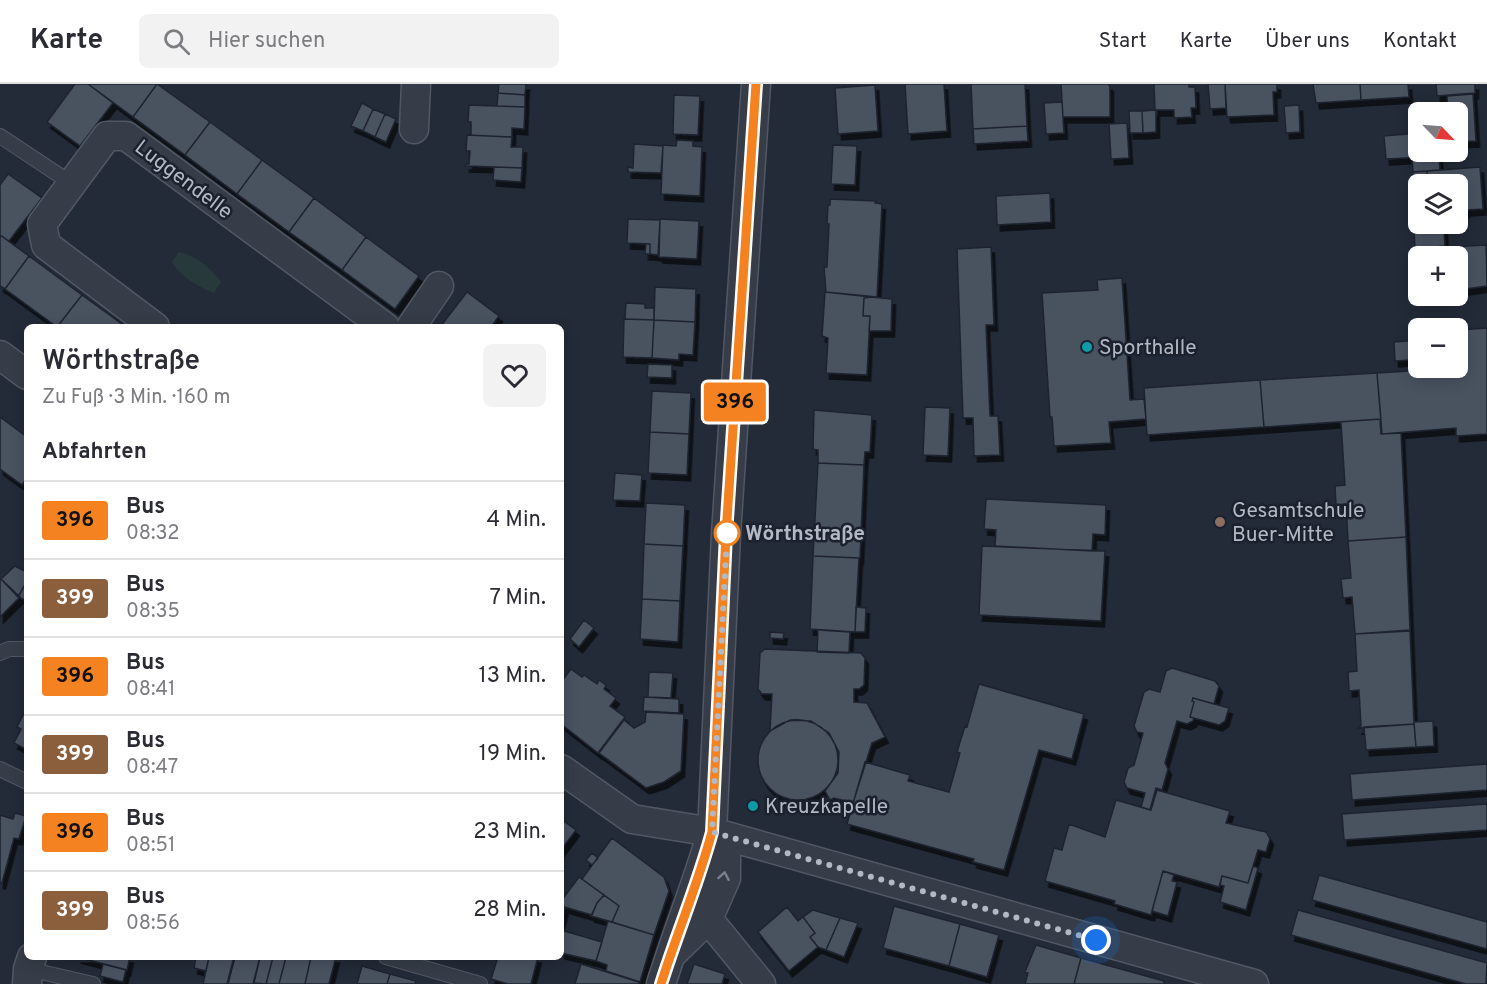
<!DOCTYPE html>
<html lang="de">
<meta charset="utf-8">
<style>
body{margin:0;font-family:Overpass,sans-serif;background:#f2f2f3;color:#2b2b33;height:100vh;display:flex;flex-direction:column;font-size:22px;white-space:nowrap}
*{box-sizing:border-box;margin:0}
p{font-size:20px;color:#7c7c81}
.icon{flex:none;width:33px;height:33px;fill:none;stroke:currentColor;stroke-width:2;stroke-linecap:round;stroke-linejoin:round}
.map{position:relative;flex:1;overflow:hidden}
.sheet{position:absolute;left:24px;top:240px;width:540px;height:636px;display:flex;flex-direction:column;background:#fff;border-radius:9px;box-shadow:0 3px 15px #0003}
.sheet>*{flex:none}
.badge{padding:0 12px;border-radius:4px;font-size:21px;line-height:39px}
.needle{width:39px;rotate:115deg}
.fabs{position:absolute;left:1408px;top:18px;display:grid;gap:12px}
.fabs a{display:grid;place-items:center;width:60px;height:60px;border-radius:9px;background:#fff;box-shadow:0 3px 15px #0003;font-size:30px}
.you{position:absolute;width:30px;height:30px;margin:-15px;border:4px solid #fff;border-radius:50%;background:#1a73e8;box-shadow:0 0 0 9px #1a73e833}
.map>.badge{position:absolute;translate:-50% -50%;box-shadow:0 0 0 3px #fff}
h2{padding:0 18px;font-size:22px;line-height:54px}
.round{display:grid;place-items:center;flex:none;width:63px;height:63px;border-radius:9px;background:#f2f2f3}
.overview{display:flex;align-items:center;justify-content:space-between;height:102px;padding:0 18px}
h1{font-size:28px;font-weight:600;line-height:45px}
ul{padding:0;list-style:none}
li{display:flex;align-items:center;gap:18px;height:78px;padding:0 18px;border-top:2px solid #e1e1e2}
li div{flex:1}
li b{display:block;font-size:22px}
li em{font-style:normal}
li .badge{min-width:66px;font-weight:700;text-align:center}
header{display:flex;align-items:center;gap:36px;box-sizing:border-box;height:84px;padding:0 30px;background:#fff;border-bottom:2px solid #e1e1e2}
header strong{font-size:28px}
nav{display:flex;gap:33px;margin-inline-start:auto;font-size:21px}
.search{width:420px;height:54px;background:#f2f2f3;display:flex;align-items:center;gap:15px;box-sizing:border-box;padding:0 21px;border-radius:9px;color:#7c7c81;font-size:22px}
.map>svg:first-child{display:block}
</style>
<header>
<strong>Karte</strong>
<div class="search"><svg class="icon" aria-label="search" viewBox="0 0 24 24"><circle cx="10" cy="10" r="6"/><path d="M15 15l6 6"/></svg>Hier suchen</div>
<nav><a>Start</a><a>Karte</a><a>Über uns</a><a>Kontakt</a></nav>
</header>
<div class="map">
<svg width="1487" height="900" viewBox="0 0 1487 900">
<defs>
<filter id="shadow"><feDropShadow dx="3.5" dy="6" stdDeviation="0" flood-color="#0009"/></filter>
</defs>
<rect width="100%" height="100%" fill="#232b38"/>
<path fill="#28393b" d="M179,168C198,173 209,183 221,198L214,209C196,202 183,194 172,178Z"/>
<path fill="#4a5261" stroke="#1e242f" stroke-width="1.5" filter="url(#shadow)" d="M75,0H88L113,19L80,62L47,38Z
M88,0H157L133,33Z
M157,0L210,38L185,71L133,33Z
M499,0H526L525,11L498,9Z
M905,0H944L947,47L908,50Z
M971,0H1025L1027,42L973,45Z
M1061,0H1108L1110,2V33H1063Z
M1154,0H1189V3H1195L1196,24H1191L1192,33L1174,34V26H1155Z
M1208,0H1225L1226,24L1210,25Z
M1225,0H1277V8H1273L1274,31L1227,33Z
M1313,0H1360L1361,16L1316,19Z
M1360,0H1408L1409,13L1361,16Z
M1436,0H1475V9L1437,12Z
M875,1L878,47L838,50L835,4Z
M498,9L525,11V23L497,22Z
M1473,10L1476,57L1458,58V28H1448L1447,12Z
M674,11L700,12L698,51L673,50Z
M1062,18L1064,49L1046,50L1044,19Z
M362,19L373,25L363,47L351,42Z
M469,21L525,23L524,45L512,44V53L467,51L471,50V38H468Z
M1299,21L1300,48L1286,49L1284,22Z
M373,25L385,30L375,53L363,47Z
M1156,26V48L1143,49L1142,27Z
M1129,27H1142L1143,49H1130Z
M385,30L396,35L386,58L375,53Z
M210,38L262,76L237,110L185,71Z
M1127,39L1129,74L1111,75L1109,40Z
M1027,42L1028,57L974,60L973,45Z
M1419,49V68H1426L1427,73L1386,75L1384,52Z
M467,51L512,53L511,63H523L522,84L466,82V80H469L470,67H466Z
M677,56L693,57V62L702,63L700,112L661,110L663,61L676,62Z
M634,60L663,62L661,89L628,88V83L633,84Z
M833,61L857,62L855,101L831,100Z
M1439,72L1440,86L1413,88L1412,74Z
M262,76L314,114L289,148L237,110Z
M494,83L522,84L521,98L493,96Z
M1480,83L1483,125L1466,126V128H1458V100H1428L1427,87Z
M1427,87L1428,100H1419V115H1415L1413,88Z
M8,90L42,114L9,157L0,151V101Z
M1050,109L1051,138L997,141L996,112Z
M314,114L366,153L342,186L289,148Z
M830,115L876,117L875,119L882,120L877,213L826,208L824,183H827L829,140H827L828,121H830Z
M1416,133H1419V140H1443L1444,145L1417,147Z
M628,135L660,136L658,171L650,170V160L627,159Z
M660,135L699,137L697,175L659,173Z
M1444,146L1445,162L1415,165L1414,147Z
M0,151L29,172L5,205L0,202Z
M366,153L419,192L395,225L342,186Z
M646,160H650V170H645Z
M1486,161L1487,202L1459,206L1458,172H1432V164Z
M991,163L994,241H986L990,332H998L1000,371L974,372L973,334H963L957,165Z
M1432,164V172H1419V207H1412L1410,165Z
M29,172L82,211L57,243L5,205Z
M1122,194L1130,316L1144,315L1146,335L1109,338L1111,359L1054,362L1052,333H1050L1042,209L1098,206L1097,196Z
M655,203L696,205L695,238L654,236Z
M467,208L499,232L491,243H440Z
M825,208L871,213L864,214L863,232H870L867,291L826,289L828,254L822,252Z
M82,211L126,243H57Z
M871,213L892,215L891,247H869L870,232H863L864,214Z
M626,219L645,220V224H654V236L625,235Z
M624,235L654,236L652,274L623,273Z
M654,236L695,238L693,271L679,270V276L652,274Z
M1487,244V350L1456,352V344L1382,350L1377,289L1458,284V246Z
M1419,256V284H1452L1409,287V276L1395,277L1394,258Z
M648,280L672,281V294L647,293Z
M1377,289L1381,335L1264,343L1260,296Z
M1260,296L1264,343L1147,351L1144,304Z
M652,307L691,309L689,350L650,348Z
M925,323L950,324L948,372L923,371Z
M814,326L872,331L870,368H865L864,381L818,379V366L813,365Z
M0,333L27,353V394L22,401L0,385Z
M1380,335L1381,350L1401,349L1406,453L1348,457L1346,420L1336,421L1335,402L1345,401L1341,339L1339,338Z
M650,348L689,350L687,391L648,389Z
M818,379L864,381L860,474L813,472Z
M615,389L642,391L640,417L613,416Z
M986,415L1106,421L1105,451L1093,450L1092,467L995,462L996,446L984,445Z
M646,419L685,421L683,462L644,460Z
M1406,453L1410,546L1355,550L1352,513L1343,514L1341,495L1351,494L1348,457Z
M644,460L683,462L680,517L642,515Z
M982,462L1105,467L1101,537L979,531Z
M813,472L859,474L855,548L810,545Z
M15,482L27,488V497L18,513L1,495Z
M1,495L20,513L0,533V496Z
M27,497V517L18,513Z
M642,515L680,517L678,558L640,555Z
M856,523L866,524L865,548H855Z
M584,536L594,544L579,563L570,555Z
M818,546L850,548L849,569L817,568Z
M1410,547L1414,640L1359,644L1361,642L1359,606L1349,607L1348,588L1357,587L1355,550Z
M770,548L784,549L783,555L770,554Z
M765,565L861,569L865,574L864,601L859,605H854V618L867,619L885,653L872,659L853,719L834,714L830,716L825,707L838,689L839,668L829,649L811,637L790,636L770,647L772,610H762L758,605L760,569Z
M1172,584L1215,597L1219,602L1214,620L1193,614L1192,617L1194,618L1190,633L1194,634L1193,637L1187,640L1177,637L1165,679L1168,685L1162,706L1156,704L1150,726L1141,723L1145,709L1127,704L1124,698L1128,684L1134,681L1143,649L1137,648L1134,642L1144,608L1149,605L1160,608L1166,587Z
M571,585L582,593L584,591L597,600L599,596L606,601L604,605L616,614L610,622L625,633L598,669L561,640V598Z
M649,588L673,589L671,614L648,613Z
M979,600L1084,630L1072,675L1039,666L1004,786L973,778L974,775L847,740L865,678L910,691L908,697L949,708L960,669L957,668L965,642L967,643Z
M644,613L679,615V629L643,627Z
M1193,614L1229,624L1225,637L1219,641L1190,633L1194,618L1192,617Z
M27,623V666L14,659L21,645L17,643Z
M646,628L684,630L681,687L664,698L646,704L599,669L624,636L634,644L645,638Z
M758 676a40 40 0 1 1 80 0a40 40 0 1 1-80 0Z
M1433,637L1434,662L1416,663L1414,638Z
M1414,640L1416,663L1366,666L1364,643Z
M1487,680V706L1352,716L1350,690Z
M1157,706L1230,727L1226,739L1266,748L1270,755L1266,768L1258,766L1248,799L1222,792L1219,803L1163,787L1151,831L1114,820L1115,817L1045,797L1054,764L1062,766L1069,740L1105,753L1116,716L1151,726Z
M1487,720V746L1344,756L1342,730Z
M15,729L26,732L19,755L14,754L2,799H0V731L13,735Z
M561,735L576,746L561,766Z
M612,754L664,793L669,807L654,851L612,838L619,822L582,795Z
M592,769L598,774L592,781L586,776Z
M1253,782L1258,784L1246,826L1220,818L1224,802L1220,801L1222,792L1248,799Z
M1163,787L1174,791L1172,797L1177,798L1168,832L1152,827Z
M1319,791L1487,838V865L1312,816Z
M579,793L604,811L597,819L592,831L561,822L563,819L561,817Z
M604,811L619,822L612,838L591,832L597,819Z
M894,822L960,840L949,882L883,864Z
M561,823L565,824L561,839Z
M787,823L798,837L803,833L815,849L810,853L818,863L789,887L758,848Z
M813,826L840,834L826,866L818,863L810,853L815,849L803,833Z
M1298,826L1487,879L1486,900H1466L1291,851Z
M840,834L858,839L844,873L826,866Z
M608,837L654,851L640,898L606,887L607,881L596,877Z
M960,840L999,851L987,893L949,882Z
M561,846L602,858L596,877L561,869Z
M1036,861L1081,874L1074,900H1025L1028,889L1025,888Z
M77,873H130L127,886Z
M196,873H209L206,887L194,884Z
M209,873H234L227,900H203Z
M235,873H260L253,900H228Z
M260,873H273L266,900L254,899Z
M273,873H286L279,900H266Z
M286,873H311L305,900H279Z
M311,873H336L329,900H305Z
M498,873H538L531,900H508L491,895Z
M1081,874L1164,897V900H1074Z
M103,880L126,886L123,898L100,892Z
M581,880L639,898V900H575Z
M694,880L725,890L722,900H687Z
M362,882L390,890L387,900H357Z
M390,890L416,897L415,900H387Z"/>
<g fill="none" stroke-linecap="round" stroke-linejoin="round">
<defs>
<path id="lane" d="M0,52L71,99
M0,569L9,565H27
M0,685L27,698
M386,873L480,900
M28,885L93,900"/>
<path id="street" d="M414,45L416,0
M155,243L46,161L42,140L107,52H126L385,243
M411,243L439,202
M0,271L27,291
M561,685L632,735L712,748L1254,900
M691,827L708,835L761,900
M674,868L708,835L726,794V770L712,748
M27,900L28,885L32,873
M661,900C677,849 697,800 712,748L726,450L756,0"/>
</defs>
<use href="#lane" stroke="#525863" stroke-width="16"/>
<use href="#street" stroke="#525863" stroke-width="31"/>
<use href="#lane" stroke="#373d48" stroke-width="14"/>
<use href="#street" stroke="#373d48" stroke-width="28"/>
</g>
<defs><path id="oneway-chevron" d="M-2-3.5L2.5 0L-2 3.5" fill="none" stroke-width="1.6" stroke-linecap="round" stroke-linejoin="round" transform="scale(1.5)"/></defs>
<use stroke="#7b818c" href="#oneway-chevron" transform="translate(724 792) rotate(-80)"/>
<g fill="none" stroke-linecap="round" stroke-linejoin="round">
<defs>
<path id="line" d="M661,900C677,849 698,800 712,748L726,450L756,0"/>
</defs>
<use href="#line" stroke="#fff" stroke-width="14"/>
<use href="#line" stroke="#f58220" stroke-width="9"/>
<path stroke="#b2b8c4" stroke-width="6" stroke-dasharray="0 10.8" d="M727,449L712,748L1096,856"/>
</g>
<g fill="#0f9aa8" stroke="#1c222d" stroke-width="2">
<circle cx="1087" cy="263" r="6"/>
<circle cx="753" cy="722" r="6"/>
</g>
<circle fill="#8d6e63" stroke="#1c222d" stroke-width="2" cx="1220" cy="438" r="6"/>
<circle fill="#fff" stroke="#f58220" stroke-width="3" cx="727" cy="449" r="12"/>
<g text-anchor="middle" stroke-width="5" stroke-linejoin="round" paint-order="stroke">
<g font-size="21" fill="#b2b8c4" stroke="#1c222d">
<text transform="translate(184 95) rotate(37)" y="7">Luggendelle</text>
</g>
<g font-size="21" fill="#b2b8c4" stroke="#1c222d" text-anchor="start">
<text x="1099" y="270">Sporthalle</text>
<text x="1232" y="433">Gesamtschule<tspan x="1232" dy="24">Buer-Mitte</tspan></text>
<text x="765" y="729">Kreuzkapelle</text>
</g>
<g font-size="21" font-weight="bold" fill="#b2b8c4" stroke="#1c222d" text-anchor="start">
<text x="745" y="456">Wörthstraße</text>
</g>
</g>
</svg>
<div class="fabs">
<a><svg class="needle" viewBox="-14 -14 28 28"><path d="M0-13l5 13h-10z" fill="#e53935"/><path d="M0 13l5-13h-10z" fill="#7c7c81"/></svg></a>
<a><svg class="icon" aria-label="layers" viewBox="0 0 24 24"><path d="M12 4l9 5-9 5-9-5zM3 14l9 5 9-5"/></svg></a>
<a>+</a>
<a>−</a>
</div>
<div class="you" style="left:1096px;top:856px"></div>
<b class="badge" style="left:735px;top:318px;background:#f58220;color:#111">396</b>
<section class="sheet">
<div class="overview"><div><h1>Wörthstraße</h1><p>Zu Fuß · 3 Min. · 160 m</p></div><a class="round"><svg class="icon" aria-label="heart" viewBox="0 0 24 24"><path d="M12 20l-8-8c-3-5 5-10 8-4 3-6 11-1 8 4z"/></svg></a></div>
<h2>Abfahrten</h2>
<ul>
<li><span class="badge" style="background:#f58220;color:#111">396</span><div><b>Bus</b><p>08:32</p></div><em>4 Min.</em></li>
<li><span class="badge" style="background:#8b5e3c;color:#fff">399</span><div><b>Bus</b><p>08:35</p></div><em>7 Min.</em></li>
<li><span class="badge" style="background:#f58220;color:#111">396</span><div><b>Bus</b><p>08:41</p></div><em>13 Min.</em></li>
<li><span class="badge" style="background:#8b5e3c;color:#fff">399</span><div><b>Bus</b><p>08:47</p></div><em>19 Min.</em></li>
<li><span class="badge" style="background:#f58220;color:#111">396</span><div><b>Bus</b><p>08:51</p></div><em>23 Min.</em></li>
<li><span class="badge" style="background:#8b5e3c;color:#fff">399</span><div><b>Bus</b><p>08:56</p></div><em>28 Min.</em></li>
</ul>
</section>
</div>
